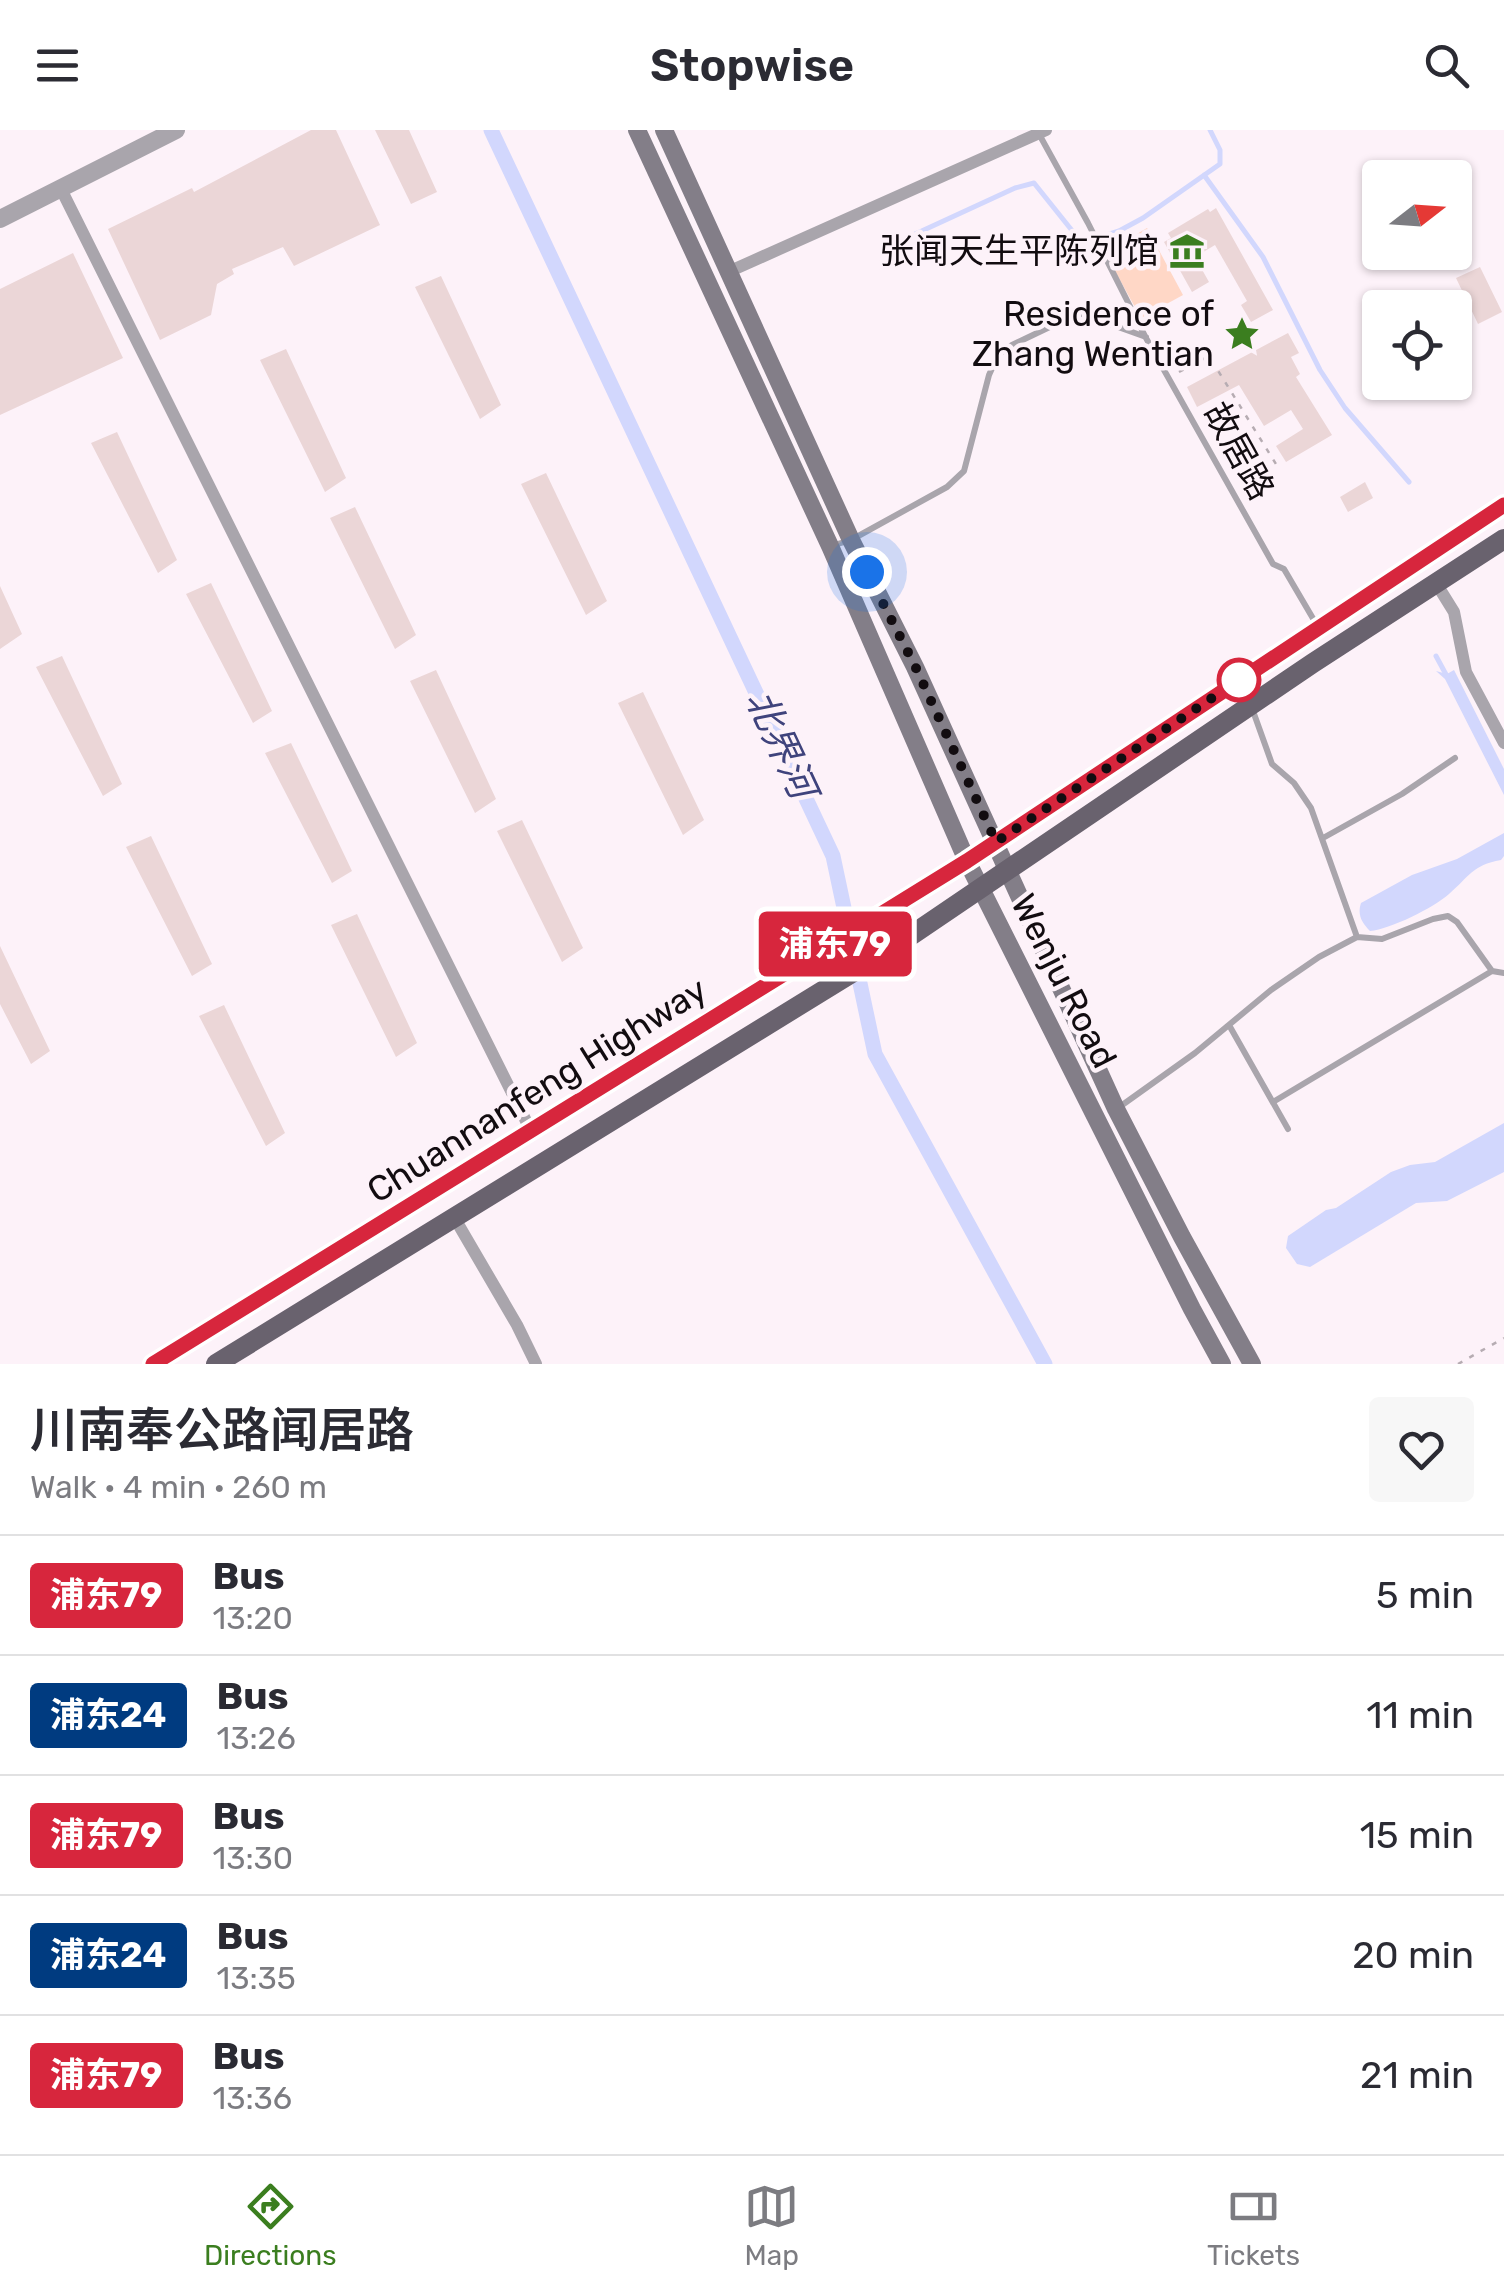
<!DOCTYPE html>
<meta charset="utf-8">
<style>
body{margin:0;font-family:Rubik,"Noto Sans SC",sans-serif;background:#f7f7f7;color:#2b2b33;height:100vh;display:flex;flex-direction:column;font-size:38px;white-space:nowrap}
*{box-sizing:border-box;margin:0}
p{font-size:32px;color:#7c7c81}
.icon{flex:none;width:55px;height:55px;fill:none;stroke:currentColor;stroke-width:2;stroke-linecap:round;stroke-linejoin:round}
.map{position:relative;height:1234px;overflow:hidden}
.sheet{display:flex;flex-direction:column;background:#fff;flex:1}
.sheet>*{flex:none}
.badge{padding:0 20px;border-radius:8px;font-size:35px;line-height:65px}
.needle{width:65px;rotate:73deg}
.fabs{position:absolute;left:1362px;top:30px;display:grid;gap:20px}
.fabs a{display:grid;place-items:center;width:110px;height:110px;border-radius:10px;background:#fff;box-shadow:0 2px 8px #0004;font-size:50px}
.you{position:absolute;width:50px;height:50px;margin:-25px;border:8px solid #fff;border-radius:50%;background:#1a73e8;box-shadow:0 0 0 15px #1a73e833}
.map>.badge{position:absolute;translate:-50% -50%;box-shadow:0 0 0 5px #fff}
.round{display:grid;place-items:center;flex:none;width:105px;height:105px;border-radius:10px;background:#f7f7f7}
.overview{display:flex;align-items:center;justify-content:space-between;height:170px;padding:0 30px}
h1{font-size:48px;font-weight:600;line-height:75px}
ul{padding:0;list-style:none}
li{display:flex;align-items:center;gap:30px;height:120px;padding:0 30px;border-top:2px solid #e1e1e2}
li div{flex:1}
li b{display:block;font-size:38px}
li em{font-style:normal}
li .badge{min-width:110px;font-weight:700;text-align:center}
header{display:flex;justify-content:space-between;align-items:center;height:130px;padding:0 30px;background:#fff;font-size:45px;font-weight:600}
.dock{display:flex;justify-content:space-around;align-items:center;height:140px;border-top:2px solid #e1e1e2;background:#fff;font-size:28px;color:#7c7c81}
.dock a{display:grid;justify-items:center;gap:5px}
.dock .selected{color:#3b7e1f}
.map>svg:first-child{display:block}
</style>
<header><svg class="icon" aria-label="menu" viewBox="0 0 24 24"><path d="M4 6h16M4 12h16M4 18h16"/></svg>Stopwise<svg class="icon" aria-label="search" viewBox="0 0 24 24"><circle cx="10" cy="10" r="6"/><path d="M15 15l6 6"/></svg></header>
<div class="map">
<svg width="1504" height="1234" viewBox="0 0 1504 1234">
<rect width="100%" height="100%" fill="#fdf2f9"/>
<path fill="#ffd7c6" d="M1147,98L1183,165L1141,188L1105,123Z"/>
<path fill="#d2d7fd" d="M1454,540L1504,639V665L1445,549L1436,541L1447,544Z
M1504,703V726L1501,730C1472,735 1469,747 1449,764C1433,778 1391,799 1370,801C1362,793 1357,785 1361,773L1412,745L1457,729Z
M1504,993V1042L1447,1071L1416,1073L1310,1137L1297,1134L1286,1118L1288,1106L1326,1080L1336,1078L1391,1042L1410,1035L1435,1032Z"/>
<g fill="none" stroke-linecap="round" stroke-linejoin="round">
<path stroke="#d2d7fd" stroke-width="5" d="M1204,45L1263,127L1320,240L1345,278L1409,352
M900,111L1015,58L1034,53L1082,113L1119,101L1143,88L1220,34V20L1210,0
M1436,526L1449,550"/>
<path stroke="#d2d7fd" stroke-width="15" d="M491,0L833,726L875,924L1045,1234"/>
</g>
<path fill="#ebd6d7" d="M311,0H336L380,95L294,136L283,117L232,139L234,144L217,154L211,185L160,210L108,99L192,58L194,62Z
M375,0H409L437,62L411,74Z
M1216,78L1273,180L1251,192L1241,175L1247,171L1215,115L1195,127L1209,152L1192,162L1164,112L1171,108L1168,103L1208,79L1210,82Z
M73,123L123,228L0,285V159Z
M1480,137L1502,182L1478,194L1456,148Z
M441,146L501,275L480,289L415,157Z
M1288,203L1299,223L1291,227L1300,244L1296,247L1332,305L1286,332L1276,316L1303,299L1291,280L1264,296L1239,255L1197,277L1187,257Z
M286,219L346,348L325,362L260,230Z
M117,302L177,430L158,443L91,313Z
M546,343L607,471L586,485L521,354Z
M1365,352L1373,368L1348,382L1340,367Z
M355,377L416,505L395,519L330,388Z
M211,453L272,581L253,593L186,464Z
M0,456L22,504L0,519Z
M62,526L122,654L103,666L36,537Z
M436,540L496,669L475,683L410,551Z
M643,562L704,690L683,705L618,573Z
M291,613L352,741L332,753L265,623Z
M522,690L583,818L562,832L497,701Z
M151,706L212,834L192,846L126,717Z
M357,784L417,913L396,927L331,795Z
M0,816L50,921L31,934L0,874Z
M224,875L285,1003L266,1016L199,886Z"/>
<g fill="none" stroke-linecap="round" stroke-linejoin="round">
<path stroke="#b6acb2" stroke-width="2.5" stroke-dasharray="5 8" stroke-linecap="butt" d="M1179,242L1209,226L1279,339
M1458,1234L1504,1208"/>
<path stroke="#a9a5ac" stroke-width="6" d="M1039,4L1088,93L1146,208L1273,434L1284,439L1318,497
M831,416L851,410L947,357L964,341L989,245L998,225L1012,215L1079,183L1146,207
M1253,581L1272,634L1294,653L1311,678L1357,807L1382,809L1433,789L1448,786L1457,792L1492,841L1504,843
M1323,708L1402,664L1455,628
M1229,895L1288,999
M1273,972L1492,841
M1118,978L1195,923L1271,860L1319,827L1357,807"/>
<path stroke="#a9a5ac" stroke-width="12" d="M61,59L531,1001
M728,142L1046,0
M1436,453L1454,482L1466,542L1504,613
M454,1087L517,1195L536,1234"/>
<path stroke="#a9a5ac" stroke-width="18" d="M0,89L176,0"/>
<path stroke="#837e88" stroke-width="18" d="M637,0L830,416L967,731L1192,1179L1222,1234
M664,0L851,410L915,537L1116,979L1182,1107L1252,1234"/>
<path stroke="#69626e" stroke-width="20" d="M153,1234L967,731L1504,375
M216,1234L894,817L1313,533L1504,409"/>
</g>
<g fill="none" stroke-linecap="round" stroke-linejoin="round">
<defs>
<path id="line" d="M153,1234L967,731L1504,375"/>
</defs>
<use href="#line" stroke="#fff" stroke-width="22"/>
<use href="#line" stroke="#d7263d" stroke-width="15"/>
<path stroke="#120c10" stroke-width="10" stroke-dasharray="0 18" d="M867,442L915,536L996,712L1239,550"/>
</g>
<defs>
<symbol id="museum-bare" viewBox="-9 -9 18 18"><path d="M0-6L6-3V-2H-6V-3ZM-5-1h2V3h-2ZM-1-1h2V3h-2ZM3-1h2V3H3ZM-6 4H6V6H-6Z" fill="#3b7e1f" stroke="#fdf2f9" stroke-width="2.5" paint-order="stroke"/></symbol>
<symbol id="sight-bare" viewBox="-9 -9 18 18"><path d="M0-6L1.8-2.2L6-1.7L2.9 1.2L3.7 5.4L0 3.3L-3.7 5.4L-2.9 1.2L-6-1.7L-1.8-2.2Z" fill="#3b7e1f" stroke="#fdf2f9" stroke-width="2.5" paint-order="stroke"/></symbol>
</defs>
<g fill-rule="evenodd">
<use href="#museum-bare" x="1162" y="96" width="50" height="50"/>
<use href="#sight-bare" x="1217" y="179" width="50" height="50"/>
</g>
<circle fill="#fff" stroke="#d7263d" stroke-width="5" cx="1239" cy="550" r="20"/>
<g text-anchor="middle" stroke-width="9" stroke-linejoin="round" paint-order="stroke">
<g font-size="35" fill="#120c10" stroke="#fdf2f9" text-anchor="end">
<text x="1159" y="133">张闻天生平陈列馆</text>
<text x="1214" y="196">Residence of<tspan x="1214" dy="40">Zhang Wentian</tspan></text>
</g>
<g font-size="35" fill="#120c10" stroke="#fdf2f9">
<text transform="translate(1239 321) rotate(61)" y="12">故居路</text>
<text transform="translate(1064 851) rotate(63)" y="12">Wenju Road</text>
<text transform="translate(537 960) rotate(-32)" y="12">Chuannanfeng Highway</text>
</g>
<g font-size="38" font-style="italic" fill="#3f437c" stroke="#fdf2f9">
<text transform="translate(781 614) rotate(65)" y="13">北界河</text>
</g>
</g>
</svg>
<div class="fabs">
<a><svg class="needle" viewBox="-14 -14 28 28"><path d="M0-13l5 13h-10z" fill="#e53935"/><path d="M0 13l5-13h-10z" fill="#7c7c81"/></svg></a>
<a><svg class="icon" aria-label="locate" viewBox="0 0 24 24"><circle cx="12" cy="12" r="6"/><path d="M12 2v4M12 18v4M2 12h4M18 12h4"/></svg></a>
</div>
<div class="you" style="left:867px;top:442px"></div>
<b class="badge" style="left:835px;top:814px;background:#d7263d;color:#fff">浦东79</b>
</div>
<section class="sheet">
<div class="overview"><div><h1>川南奉公路闻居路</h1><p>Walk · 4 min · 260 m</p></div><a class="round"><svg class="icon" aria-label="heart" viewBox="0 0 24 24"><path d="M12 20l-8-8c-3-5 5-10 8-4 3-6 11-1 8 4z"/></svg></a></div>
<ul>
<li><span class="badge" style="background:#d7263d;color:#fff">浦东79</span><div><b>Bus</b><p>13:20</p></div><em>5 min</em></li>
<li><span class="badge" style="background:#003b80;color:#fff">浦东24</span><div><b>Bus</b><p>13:26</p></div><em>11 min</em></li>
<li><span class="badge" style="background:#d7263d;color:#fff">浦东79</span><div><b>Bus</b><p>13:30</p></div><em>15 min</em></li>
<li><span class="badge" style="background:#003b80;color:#fff">浦东24</span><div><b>Bus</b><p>13:35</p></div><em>20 min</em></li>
<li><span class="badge" style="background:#d7263d;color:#fff">浦东79</span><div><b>Bus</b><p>13:36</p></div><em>21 min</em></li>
</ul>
</section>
<nav class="dock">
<a class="selected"><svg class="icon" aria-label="directions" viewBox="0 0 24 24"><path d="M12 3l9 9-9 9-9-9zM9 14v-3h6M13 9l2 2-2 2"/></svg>Directions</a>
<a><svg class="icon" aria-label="map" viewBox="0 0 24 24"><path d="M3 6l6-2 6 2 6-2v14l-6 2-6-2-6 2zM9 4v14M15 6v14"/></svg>Map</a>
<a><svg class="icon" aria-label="tickets" viewBox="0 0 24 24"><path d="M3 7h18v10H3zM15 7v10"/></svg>Tickets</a>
</nav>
